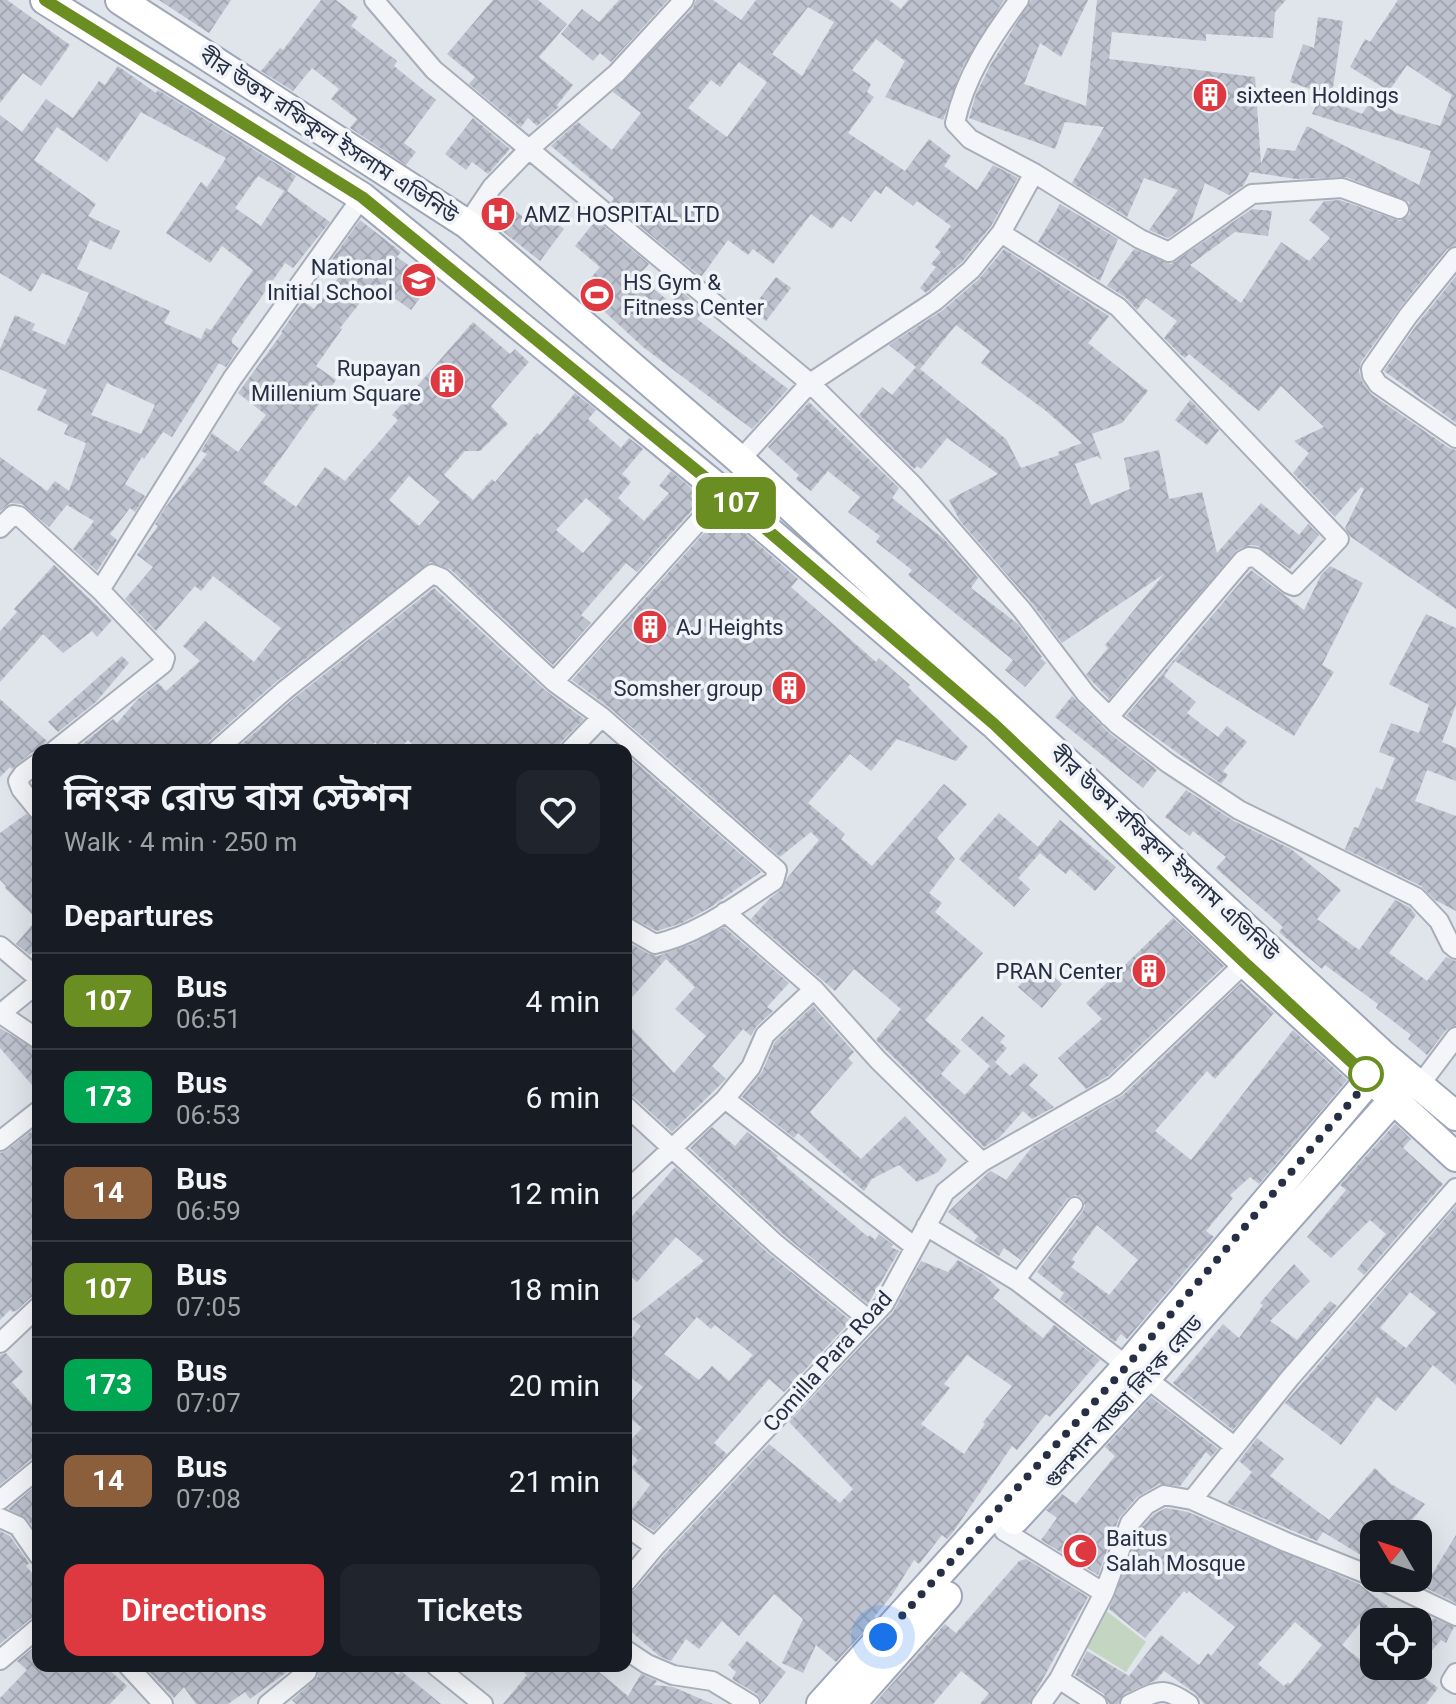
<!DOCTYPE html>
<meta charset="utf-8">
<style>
body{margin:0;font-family:Roboto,"Noto Sans Bengali",sans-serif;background:#20242c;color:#f1f3f6;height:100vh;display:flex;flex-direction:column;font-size:30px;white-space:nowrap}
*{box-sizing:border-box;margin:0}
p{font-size:26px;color:#9ea1a6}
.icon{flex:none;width:44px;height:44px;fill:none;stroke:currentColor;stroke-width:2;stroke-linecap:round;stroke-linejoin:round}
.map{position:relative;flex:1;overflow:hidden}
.side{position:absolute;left:32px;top:744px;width:600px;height:928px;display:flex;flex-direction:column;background:#171b24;border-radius:16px;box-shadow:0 8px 32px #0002}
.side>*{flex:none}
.badge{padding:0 16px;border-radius:12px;font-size:28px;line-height:52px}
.needle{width:52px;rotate:309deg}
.tools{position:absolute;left:1360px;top:1520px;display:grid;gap:16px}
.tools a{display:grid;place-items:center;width:72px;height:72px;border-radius:16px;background:#171b24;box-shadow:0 8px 32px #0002;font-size:40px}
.you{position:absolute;width:40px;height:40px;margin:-20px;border:6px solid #fff;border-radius:50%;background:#1a73e8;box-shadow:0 0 0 12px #1a73e833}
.map>.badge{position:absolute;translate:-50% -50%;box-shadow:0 0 0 4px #fff}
h2{padding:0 32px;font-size:30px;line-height:72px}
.round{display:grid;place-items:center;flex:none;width:84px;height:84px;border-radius:16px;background:#20242c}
.headline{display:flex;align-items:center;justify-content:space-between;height:136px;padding:0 32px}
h1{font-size:38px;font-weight:600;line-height:60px}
.action{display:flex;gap:16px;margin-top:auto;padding:16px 32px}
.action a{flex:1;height:92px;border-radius:16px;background:#de3840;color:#fff;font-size:32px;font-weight:600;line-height:92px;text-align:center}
.action a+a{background:#20242c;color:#f1f3f6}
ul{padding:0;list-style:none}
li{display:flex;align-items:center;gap:24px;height:96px;padding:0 32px;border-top:2px solid #363941}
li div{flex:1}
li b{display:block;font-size:30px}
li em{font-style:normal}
li .badge{min-width:88px;font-weight:700;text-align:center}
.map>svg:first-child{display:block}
</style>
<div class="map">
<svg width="1456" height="1704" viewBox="0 0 1456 1704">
<defs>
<pattern id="building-cross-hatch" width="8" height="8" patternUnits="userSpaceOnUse" patternTransform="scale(2)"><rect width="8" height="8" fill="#bdc2ce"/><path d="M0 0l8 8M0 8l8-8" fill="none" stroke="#a2a7b2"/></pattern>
</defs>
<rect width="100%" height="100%" fill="#e0e4eb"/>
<path fill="#c4d6c1" d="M1104,1609L1146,1642L1126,1672L1086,1647Z"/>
<path fill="url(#building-cross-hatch)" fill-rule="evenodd" d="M0,0H7L70,45L41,86L23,73L0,103Z
M159,0H231L209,33Z
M321,0H336L358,17L351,26L397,61L394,66L436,100L404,143L416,152L406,165L350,128L357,119L331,99L339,89L312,68L293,91L261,71L280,48L283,50Z
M493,0H538L567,24L539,57L573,85L557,105L559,107L537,126L528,118L521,127L469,84L475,77L447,54Z
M619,0H668L611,62L600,53L593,61L561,34L582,9L599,22Z
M696,0H713L741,20L756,0H889L901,9L908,0H1004L962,68L943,120L885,97L905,61L876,39L852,70L871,84L867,92L874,97L848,133L905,171L929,139L951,156L944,166L977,190L993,165L1018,178L991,226L962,262L926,293L920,288L936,267L931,264L941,252L935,247L951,226L917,201L913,206L886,186L881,194L875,190L851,222L842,216L832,229L811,214L773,264L753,249L748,255L728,240L701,277L611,202L614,198L551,146L578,122L612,150L641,113L613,92L693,8ZM808,7L834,22L802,76L772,54ZM739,62L767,82L727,137L688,108L711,80L720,87Z
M1031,0H1088L1061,57L1040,43L1024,84L1086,106L1097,0H1286L1275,12L1273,38L1206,34V41L1112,32L1109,59L1255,77L1261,164L1267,148L1295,151L1307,126L1419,185L1431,151L1312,114L1322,93L1290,82L1303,44L1314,48L1318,17L1343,21L1331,101L1362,114L1373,97L1396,113L1440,126L1452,95L1407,65L1389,91L1350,67L1365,39L1370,42L1398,0H1456V245L1447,249L1399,309L1361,362L1359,371L1362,381L1371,394L1449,448L1456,450V609L1351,537L1345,528L1364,489L1361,487L1335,517L1293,473L1309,453L1294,441L1324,427L1281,386L1259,411L1189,354L1185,358L1180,354L1164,338L1177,321L1146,298L1137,310L1125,297L1107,286L1134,249L1171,264L1252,209L1272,211L1268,236L1235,232L1190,265L1241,303L1281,242L1309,261L1330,238L1309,220L1324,201L1340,200L1400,221L1410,214L1409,202L1346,177L1296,179L1250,172L1243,186L1229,195L1205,183L1191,222L1168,238L1149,230L1178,190L1144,178L1127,217L1072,183L1104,127L1065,122L1055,149L969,118L976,94L991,64Z
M118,66L156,93L158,90L296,176L287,191L330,222L293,268L285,263L232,339V343L239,348L226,367L219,363L172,437L163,432L144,459L142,457L125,484L145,496L135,512L130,508L110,534L117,540L97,571L73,549L94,521L67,505L49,527L22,504L10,503L0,511V457L47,491L55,481L69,491L86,443L64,434L68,425L37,410L47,390L0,369V349L15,315L35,324L32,330L65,345L89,293L42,273L31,292L0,273V115L22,132L46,99L73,118L99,81L105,85ZM141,112L226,158L207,187L201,182L166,233L210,263L222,246L253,270L211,330L206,328L201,339L164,323L170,311L77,269L90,240L111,250L120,231L88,216L96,204L34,160L57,127L107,162ZM258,176L284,191L261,226L235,208ZM107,383L155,405L141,434L91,415Z
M473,118L510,149L488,174L472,162L466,170L445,154Z
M499,197L530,223L539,211L564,229L540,261L486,218Z
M1060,204L1118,239L1100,281L1038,242Z
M360,220L401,252L397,257L432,282L411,310L375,284L340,328L342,329L316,366L336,380L263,483L296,507L325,467L345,481L398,420L392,415L473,322L510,354L515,349L529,362L491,406L508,424L480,451H465L444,475L473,500L492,479L495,482L537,433L540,435L575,393L596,410L588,419L621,448L629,438L643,449L622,474L631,482L618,498L644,521L669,493L659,486L671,471L703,498L637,572L626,563L581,615L591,623L553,665L450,569L430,562L277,681L209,741L205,750H75L113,719L117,723L137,700L158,683L166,691L200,661L183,646L205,621L254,662L281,628L213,576L201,591L195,586L156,631L125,599L153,567L137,555L158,526L155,524L165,508L207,454L201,451L212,433L238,452L266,415L238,393L282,333L281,332L303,301L314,309L341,274L328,265ZM409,476L440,502L419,526L389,500ZM586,498L612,520L583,553L556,530Z
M596,220L649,264L638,276L671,303L681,291L704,311L697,319L788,389L752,429L643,347L581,290L600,267L575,246Z
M1004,249L1109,316L1088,343L1148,391L1122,423L1092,434L1102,460L1097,456L1075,464L1091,505L1130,489L1124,458L1159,450L1169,499L1202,492L1217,553L1261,503L1299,535L1308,524L1319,535L1290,569L1258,546L1250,545L1237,550L1109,699L1086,675L1108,648L1105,645L1164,574L1062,643L1031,602L960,521L949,500L998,474L947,438L921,469L917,466L914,469L859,415L882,387L892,395L916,367L889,345L943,310L979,279ZM956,325L990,351L981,363L1046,411L1082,443L1058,452L1059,455L1021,468L1006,439L920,369Z
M1456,276V423L1384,371L1418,323Z
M776,277L791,288L766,321L751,310Z
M1190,400L1219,430L1207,445L1175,420Z
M809,402L899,488L892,498L944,539L978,578L971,588L1018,624L1042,657L1040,658L1046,663L1025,687L1005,670L1013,660L908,575L912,570L876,542L880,536L848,512L860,497L828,471L811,491L796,479L799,475L768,447Z
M722,513L798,579L791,587L876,662L879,658L910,685L908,687L968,747L956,761L897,739L871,771L850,754L808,803L845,834L841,839L872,866L944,784L967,804L937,838L955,859L929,893L942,903L935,912L983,953L925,1020L961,1051L941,1074L965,1095L990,1066L961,1040L982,1016L1005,1036L1000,1042L1007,1048L995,1062L1010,1076L1024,1063L1038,1075L1029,1085L1054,1107L1032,1119L1023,1111L999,1138L984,1147L876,1040L901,1009L854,969L835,991L751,919L769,899L781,890L788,877L819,840L811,832L780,857L610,708L572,680Z
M54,565L112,620L97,637L92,631L63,653L43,634L0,682V631L17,612L14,609Z
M1330,566L1363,583L1322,665L1334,672L1294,736L1175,661L1164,676L1196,702L1187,713L1218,737L1227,726L1247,742L1223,771L1228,775L1221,784L1126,716L1251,570L1304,610L1321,575Z
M434,588L546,691L584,719L561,742L558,750H418L408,740L398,750H383L375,742L369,750H235L293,699Z
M1426,614L1456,628V705L1442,742L1456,748V781L1427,770L1415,801L1456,816V911L1435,900L1421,886L1345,849L1354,827L1358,828L1376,787L1382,790L1395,758L1379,752L1391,723L1419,733L1429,705L1389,684Z
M122,656L129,663L96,702L58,732L48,722Z
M1072,696L1109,733L1157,770L1143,788L1055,717Z
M0,699L47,741L38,751L31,753L12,769L10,767L0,777Z
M626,754L761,872L711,907L682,923L657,931L626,915Z
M1186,790L1234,821L1291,849L1341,890L1317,919L1359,950L1395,900L1409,907L1416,915L1389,953L1427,981L1446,957L1456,961V1025L1446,1030L1427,1055L1408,1039L1411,1035L1376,1008L1378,1004L1325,965L1322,969L1279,932L1283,927L1216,868L1226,857L1193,831L1190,836L1165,817Z
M999,813L1038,847L1060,820L1116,867L1095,891L1070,869L1066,874L1040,853L1018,878L1030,889L1014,907L959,859Z
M26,814L38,822V945L30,955L16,944L37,919L5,888L6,886L0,880V833Z
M1173,918L1224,966L1108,1076L1086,1089L1058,1058L1102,1019L1086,1003Z
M724,927L789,983L767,1007L773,1011L756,1027L751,1036L743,1029L712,1066L726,1079L672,1132L634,1097L626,1094V1022L674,1073L706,1036L675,1009L695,987L666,959L626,1004V941L649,954L658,956L692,944Z
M1039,963L1062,984L1042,1008L1018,987Z
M1241,983L1274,1013L1215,1079L1207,1071L1155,1131L1191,1160L1293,1030L1347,1080L1259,1184L1250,1177L1230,1195L1233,1198L1206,1231L1214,1237L1127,1339L1121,1334L1115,1342L1060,1299L1064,1293L1037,1272L1083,1211L1085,1206L1082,1198L1076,1195L1068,1198L1021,1260L1004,1248L999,1256L974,1241L978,1236L948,1212L989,1172L991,1171L1006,1180L1032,1147L1123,1095ZM1097,1225L1138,1260L1109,1295L1071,1267L1075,1262L1072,1259Z
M813,1006L854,1052L848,1058L853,1063L810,1112L813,1116L861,1159L905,1116L947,1160L938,1172L917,1182L899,1165L872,1179L864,1191L798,1133L794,1138L742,1097L762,1072L775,1042Z
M0,1028L38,1051V1092L0,1048Z
M1395,1124L1411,1139L1403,1148L1443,1184L1364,1275L1357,1269L1386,1234L1370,1220L1331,1258L1307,1237L1346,1190L1340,1185Z
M38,1126V1295L30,1298L17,1310L13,1312L10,1310L0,1320V1153L7,1150Z
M712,1127L735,1146L747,1132L778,1156L776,1158L868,1237L870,1235L875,1240L879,1234L893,1245L891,1247L899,1251L868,1304L784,1235L690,1148Z
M675,1167L768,1253L851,1321L784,1392L769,1379L714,1443L727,1454L654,1531L628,1514L650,1485L631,1468L638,1460L626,1449V1445L642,1428L626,1415V1408L643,1387L626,1374V1346L641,1326L632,1319L704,1261L676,1237L637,1282L626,1273V1223ZM697,1317L711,1329L715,1325L753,1355L729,1381L712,1366L699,1380L664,1354Z
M1456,1206V1385L1433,1365L1396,1411L1377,1397L1341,1445L1285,1403ZM1410,1292L1436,1313L1406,1348L1380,1328Z
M958,1260L984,1275L1000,1290L993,1298L1043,1338L1054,1325L1100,1360L1050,1417L1046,1414L1017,1450L1012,1446L953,1532L947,1539L942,1535L919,1564L914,1560L892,1595L874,1617L876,1618L836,1662L816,1645L803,1673L782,1663L803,1619L774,1594L739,1636L722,1621L699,1649L686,1639L671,1661L659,1656L626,1627V1594L635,1590L664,1555L769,1444L840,1503L853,1489L789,1422L893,1312L921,1261L948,1272ZM967,1355L1012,1386L983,1422L985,1424L964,1454L921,1424L950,1388L944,1384Z
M1294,1264L1310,1281L1270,1321L1297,1340L1330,1301L1337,1306L1233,1430L1173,1383L1223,1324L1239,1338L1263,1305L1260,1303Z
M6,1353L23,1372L12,1382L38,1411V1457L30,1460L0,1485V1355Z
M1151,1397L1218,1449L1211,1457L1206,1452L1180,1486L1159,1484L1137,1497L1119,1518L1098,1575L1041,1540L1057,1518L1046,1510L1062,1494L1076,1504L1115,1456L1105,1447Z
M1257,1438L1284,1459L1270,1476L1329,1520L1375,1468L1391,1484L1425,1504L1401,1534H1374V1563L1323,1532L1317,1541L1227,1503L1252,1472L1239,1461Z
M38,1484V1534L27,1519L8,1509Z
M1166,1508L1188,1512L1359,1584L1408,1622L1362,1621L1342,1645L1368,1666H1418V1648L1433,1618L1454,1627L1446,1643L1441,1640L1415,1670L1438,1688L1426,1704H1204L1196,1694L1164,1671L1156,1680L1124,1694L1118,1704H1109L1104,1694L1075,1675L1087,1651L1129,1676L1161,1635L1199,1665L1208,1653L1211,1656L1235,1627L1189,1591L1187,1594L1184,1591L1145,1638L1109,1609L1140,1529L1154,1514ZM1295,1622L1322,1645L1290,1684L1288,1682L1284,1686L1258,1664Z
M0,1531L10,1536L29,1563L26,1566L38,1580V1616L30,1619L0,1644Z
M1456,1535V1603L1424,1587Z
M1026,1559L1088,1597L1029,1704H980L989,1693L961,1671L933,1704H874L945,1624L956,1633L1019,1561Z
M747,1641L786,1672L762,1703L757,1694L732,1679L736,1672L728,1665Z
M38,1644V1666H105L127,1686L110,1704H0V1698L27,1670L17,1661Z
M144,1666H295L250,1699L245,1692L228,1704H196L184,1687L174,1698Z
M317,1666H387L398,1675L401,1671L441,1704H296L292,1700L318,1677Z
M517,1666H592L628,1696L641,1674L657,1681L654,1685L673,1687L713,1704H503L527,1675Z"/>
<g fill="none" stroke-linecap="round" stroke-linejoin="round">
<defs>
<path id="pedestrian" d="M1017,1281L1075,1205"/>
<path id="minor" d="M374,0L434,70L810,383L912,484L1022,610L1086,694L1117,724L1168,763L1239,810L1416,897L1439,921L1451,945L1456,949
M1034,173L1140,239L1169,252L1252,194L1342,188L1399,209
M467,224L492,187L528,150L617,73L684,0
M1001,233L1118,307L1339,539L1294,586L1289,584L1256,558L1249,557L1243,560L1109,717
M1456,257L1408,316L1371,369L1372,375L1378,384L1456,438
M740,460L810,383L935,301L971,270L1001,233L1034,173L970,139L955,123C965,76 991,38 1019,0
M0,528L13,515L19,516L100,590L232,379L362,197
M55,750L163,664L165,658L100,590
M217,750L285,690L432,574L442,578L554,682
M570,750L602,717
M38,763L23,774L18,781L21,789L38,810
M725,912L814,989L878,1060L982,1162
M626,927L655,944C698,935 738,904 774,881L777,870L602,717L554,682L724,493
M0,946L38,978
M0,1014L38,983
M1,1014L38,1039
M1419,1086L1456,1037
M725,1099L915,1247
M626,1106L776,1244L869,1320
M0,1141L38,1111
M626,1191L725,1099L751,1067L765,1035L814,989
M926,1226L1017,1281L1127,1366
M0,1343L38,1307
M1146,1378L1234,1446
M0,1500L38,1469
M1192,1500L1289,1379L1456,1188
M0,1518L18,1526L38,1555
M626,1526L655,1547
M1004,1531L1104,1593L1130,1523L1146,1505L1164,1495L1192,1500L1286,1542L1374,1577
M1377,1578L1456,1616
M626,1582L655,1547L884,1304L945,1192L982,1162L1115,1086L1245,963
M626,1650L647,1664L673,1675L712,1681L750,1704
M0,1660L38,1628
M128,1666L163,1704
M436,1666L483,1704
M1456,1673L1451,1681L1456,1684
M1059,1679L1097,1704
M268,1704L307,1672
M1041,1704L1059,1679L1104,1593
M1130,1704C1158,1691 1162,1685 1189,1704"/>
<path id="primary" d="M45,0L362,197L724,493L994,724L1245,963L1456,1157
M120,0L467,224L740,460L1383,1055L1456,1116
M1014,1520L1146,1378L1394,1099
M821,1704L1127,1366L1370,1079
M851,1704L947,1596"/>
</defs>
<use href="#pedestrian" stroke="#a8aeb9" stroke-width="18"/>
<use href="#minor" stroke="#a8aeb9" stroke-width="22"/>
<use href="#primary" stroke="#9ea6b8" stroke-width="32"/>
<use href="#pedestrian" stroke="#f4f5f9" stroke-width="14"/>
<use href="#minor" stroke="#f4f5f9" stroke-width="18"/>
<use href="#primary" stroke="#fff" stroke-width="28"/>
</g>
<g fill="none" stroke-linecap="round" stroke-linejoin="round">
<defs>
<path id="line" d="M45,0L362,197L724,493L994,724L1245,963L1370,1079"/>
</defs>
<use href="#line" stroke="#fff" stroke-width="18"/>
<use href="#line" stroke="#6b8e23" stroke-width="12"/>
<path stroke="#272f45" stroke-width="8" stroke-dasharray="0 14.4" d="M883,1637L1127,1366L1370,1079L1366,1074"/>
</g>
<defs>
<symbol id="building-disc" viewBox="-11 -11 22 22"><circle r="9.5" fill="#de3840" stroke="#f0f3f8"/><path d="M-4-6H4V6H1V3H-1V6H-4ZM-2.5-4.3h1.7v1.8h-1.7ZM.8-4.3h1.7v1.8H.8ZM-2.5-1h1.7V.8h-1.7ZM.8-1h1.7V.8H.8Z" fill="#fff"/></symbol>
<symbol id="hospital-disc" viewBox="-11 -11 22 22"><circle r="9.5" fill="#de3840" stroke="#f0f3f8"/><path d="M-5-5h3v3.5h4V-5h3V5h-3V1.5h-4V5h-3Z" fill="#fff"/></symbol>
<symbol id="school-disc" viewBox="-11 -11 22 22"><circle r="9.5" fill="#de3840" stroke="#f0f3f8"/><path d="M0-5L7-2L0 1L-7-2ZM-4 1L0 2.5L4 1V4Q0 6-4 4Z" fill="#fff"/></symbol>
<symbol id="stadium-disc" viewBox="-11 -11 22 22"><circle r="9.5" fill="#de3840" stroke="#f0f3f8"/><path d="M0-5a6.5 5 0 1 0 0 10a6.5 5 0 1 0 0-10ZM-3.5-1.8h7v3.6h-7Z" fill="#fff"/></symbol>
<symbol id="mosque-disc" viewBox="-11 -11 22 22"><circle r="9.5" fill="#de3840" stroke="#f0f3f8"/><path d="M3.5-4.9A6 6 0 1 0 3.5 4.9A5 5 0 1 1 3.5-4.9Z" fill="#fff"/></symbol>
</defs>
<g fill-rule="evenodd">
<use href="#building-disc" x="1190" y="75" width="40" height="40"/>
<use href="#hospital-disc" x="478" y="194" width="40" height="40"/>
<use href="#school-disc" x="399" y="260" width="40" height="40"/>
<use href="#stadium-disc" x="577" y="275" width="40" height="40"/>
<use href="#building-disc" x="427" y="361" width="40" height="40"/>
<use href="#building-disc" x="630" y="607" width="40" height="40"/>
<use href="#building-disc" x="769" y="668" width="40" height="40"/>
<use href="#building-disc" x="1129" y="951" width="40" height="40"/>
<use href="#mosque-disc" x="1060" y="1531" width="40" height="40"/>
</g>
<circle fill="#fff" stroke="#6b8e23" stroke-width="4" cx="1366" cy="1074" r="16"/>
<g text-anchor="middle" stroke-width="7" stroke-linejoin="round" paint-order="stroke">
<g font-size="22" fill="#272f45" stroke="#f0f3f8" text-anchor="start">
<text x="1236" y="103">sixteen Holdings</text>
<text x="524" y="222">AMZ HOSPITAL LTD</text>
<text x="393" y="275" text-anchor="end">National<tspan x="393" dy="25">Initial School</tspan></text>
<text x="623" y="290">HS Gym &amp;<tspan x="623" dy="25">Fitness Center</tspan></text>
<text x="421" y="376" text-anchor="end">Rupayan<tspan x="421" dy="25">Millenium Square</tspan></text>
<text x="676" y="635">AJ Heights</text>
<text x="763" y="696" text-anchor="end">Somsher group</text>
<text x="1123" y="979" text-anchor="end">PRAN Center</text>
<text x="1106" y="1546">Baitus<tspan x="1106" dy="25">Salah Mosque</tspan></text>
</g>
<g font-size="22" fill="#272f45" stroke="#f0f3f8">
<text transform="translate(329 135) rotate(33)" y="8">বীর উত্তম রফিকুল ইসলাম এভিনিউ</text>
<text transform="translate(1165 853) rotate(43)" y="8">বীর উত্তম রফিকুল ইসলাম এভিনিউ</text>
<text transform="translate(827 1361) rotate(-48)" y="8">Comilla Para Road</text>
<text transform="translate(1123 1402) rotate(-48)" y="8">গুলশান বাড্ডা লিংক রোড</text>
</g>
</g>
</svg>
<div class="tools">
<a><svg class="needle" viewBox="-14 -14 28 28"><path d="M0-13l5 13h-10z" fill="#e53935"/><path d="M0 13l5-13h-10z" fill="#9ea1a6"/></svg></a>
<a><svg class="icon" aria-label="locate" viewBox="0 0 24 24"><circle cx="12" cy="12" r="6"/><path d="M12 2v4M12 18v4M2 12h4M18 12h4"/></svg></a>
</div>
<div class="you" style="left:883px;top:1637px"></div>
<b class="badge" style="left:736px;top:503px;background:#6b8e23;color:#fff">107</b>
<section class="side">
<div class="headline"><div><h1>লিংক রোড বাস স্টেশন</h1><p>Walk · 4 min · 250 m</p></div><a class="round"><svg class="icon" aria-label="heart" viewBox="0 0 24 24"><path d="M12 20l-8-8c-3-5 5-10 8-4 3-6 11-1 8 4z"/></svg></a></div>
<h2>Departures</h2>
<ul>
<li><span class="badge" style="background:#6b8e23;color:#fff">107</span><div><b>Bus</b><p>06:51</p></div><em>4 min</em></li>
<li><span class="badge" style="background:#00a651;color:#fff">173</span><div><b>Bus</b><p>06:53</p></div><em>6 min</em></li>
<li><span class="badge" style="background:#8b5e3c;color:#fff">14</span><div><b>Bus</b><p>06:59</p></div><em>12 min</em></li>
<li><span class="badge" style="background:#6b8e23;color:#fff">107</span><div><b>Bus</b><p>07:05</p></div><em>18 min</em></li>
<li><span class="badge" style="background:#00a651;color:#fff">173</span><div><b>Bus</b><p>07:07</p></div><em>20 min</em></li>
<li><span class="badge" style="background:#8b5e3c;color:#fff">14</span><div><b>Bus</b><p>07:08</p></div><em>21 min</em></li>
</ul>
<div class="action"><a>Directions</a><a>Tickets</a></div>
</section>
</div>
